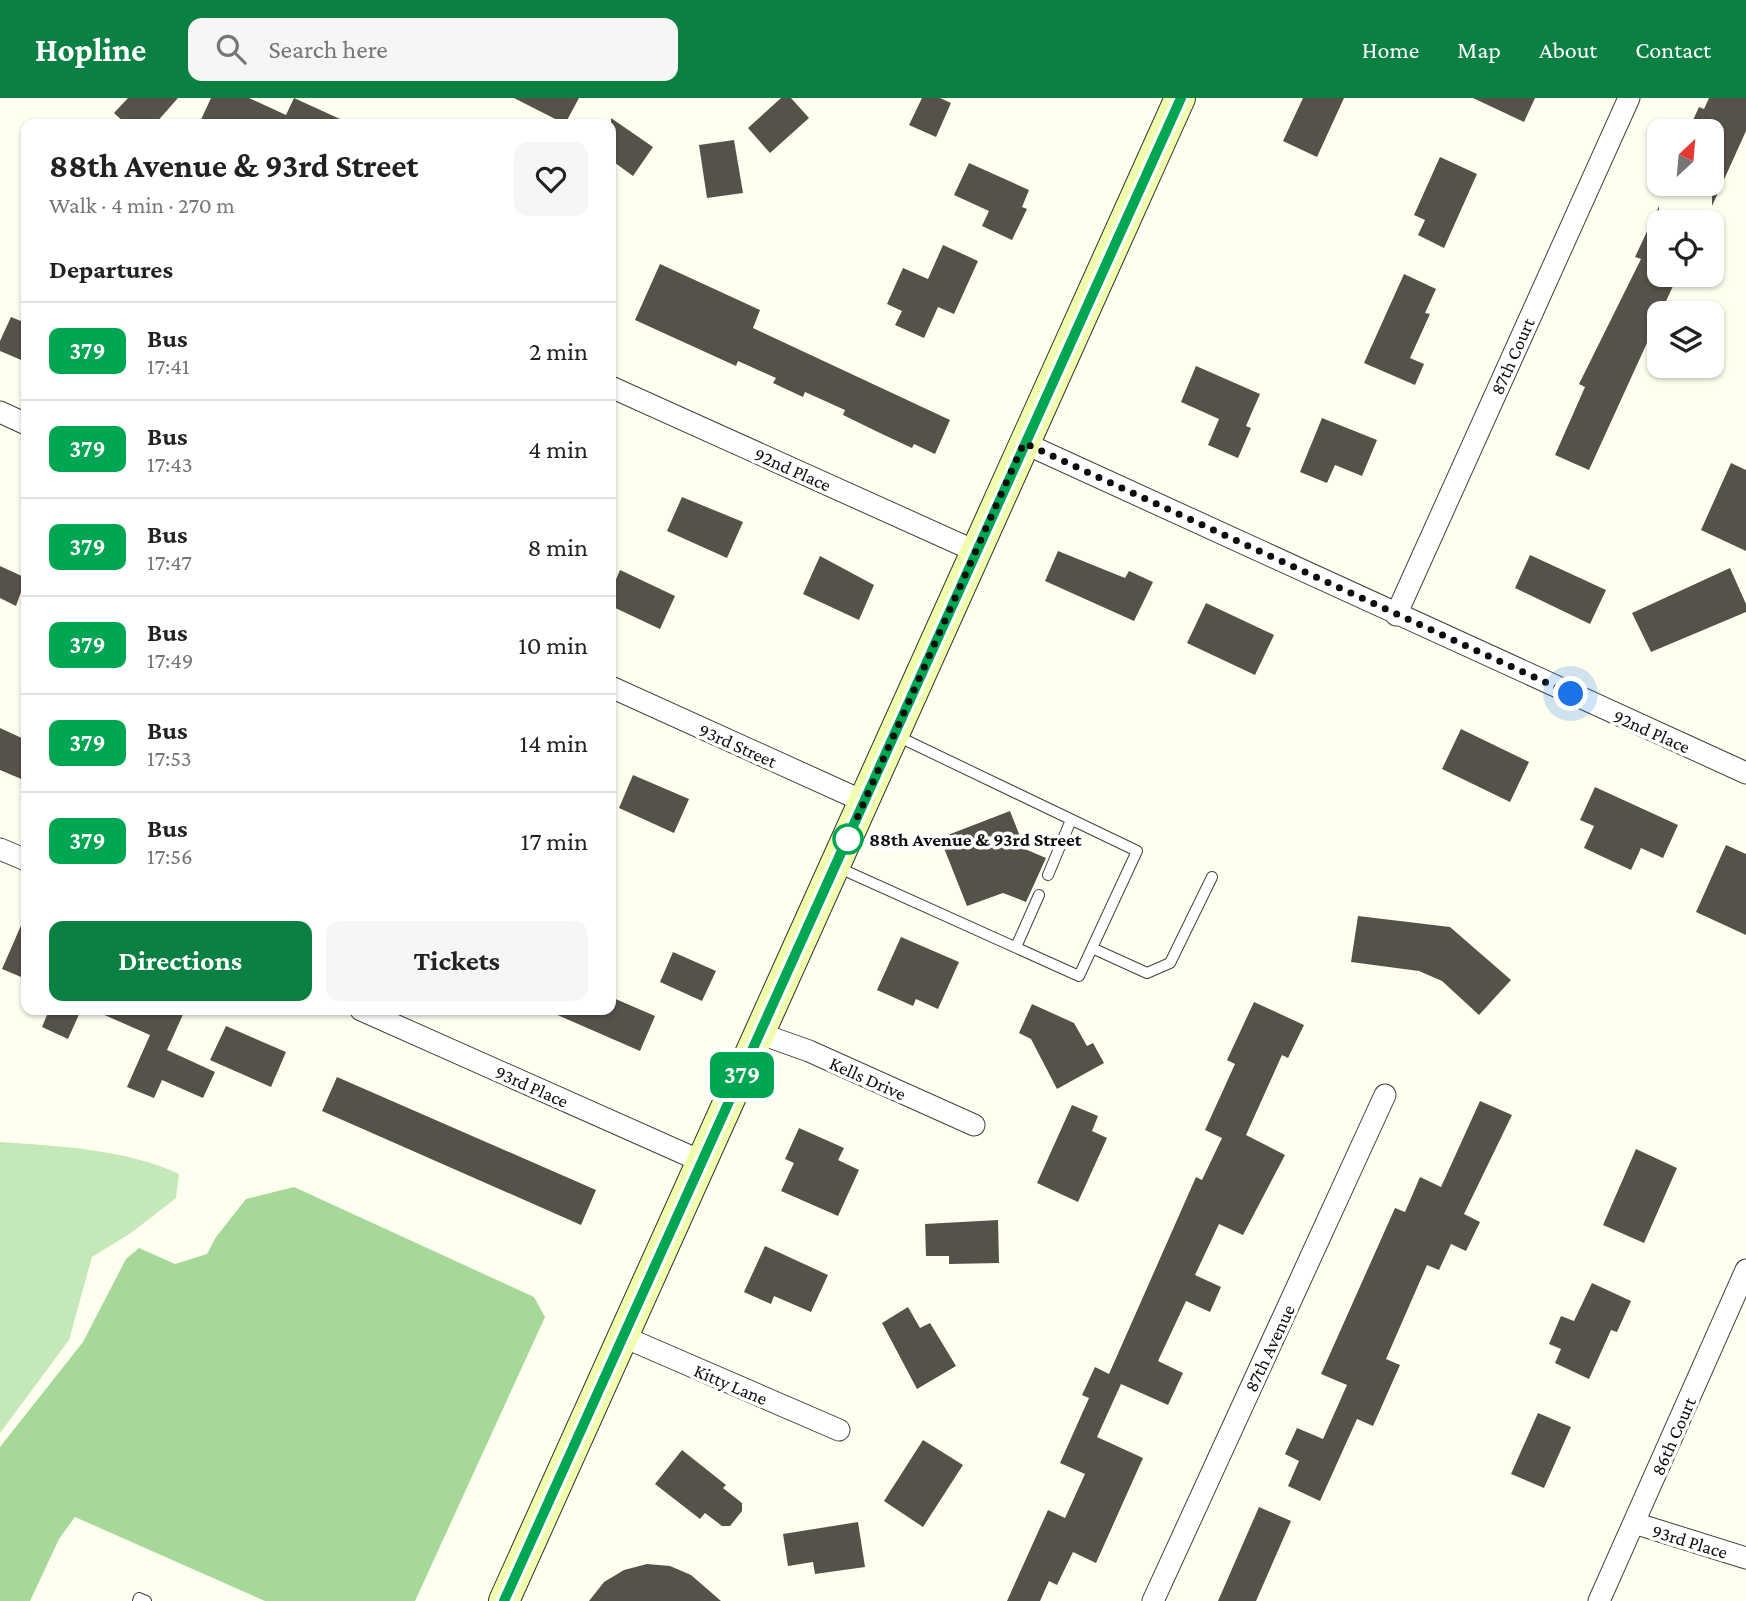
<!DOCTYPE html>
<meta charset="utf-8">
<style>
body{margin:0;font-family:"Crimson Pro",serif;background:#f6f6f6;color:#222;height:100vh;display:flex;flex-direction:column;font-size:26px;white-space:nowrap}
*{box-sizing:border-box;margin:0}
p{font-size:23px;color:#767676}
.icon{flex:none;width:38px;height:38px;fill:none;stroke:currentColor;stroke-width:2;stroke-linecap:round;stroke-linejoin:round}
.map{position:relative;flex:1;overflow:hidden}
.sheet{position:absolute;left:21px;top:21px;width:595px;height:896px;display:flex;flex-direction:column;background:#fff;border-radius:14px;box-shadow:0 2px 5px #0004}
.sheet>*{flex:none}
.badge{padding:0 14px;border-radius:10px;font-size:24px;line-height:46px}
.needle{width:46px;rotate:26deg}
.fabs{position:absolute;left:1647px;top:21px;display:grid;gap:14px}
.fabs a{display:grid;place-items:center;width:77px;height:77px;border-radius:14px;background:#fff;box-shadow:0 2px 5px #0004;font-size:35px}
.you{position:absolute;width:35px;height:35px;margin:-18px;border:5px solid #fff;border-radius:50%;background:#1a73e8;box-shadow:0 0 0 10px #1a73e833}
.map>.badge{position:absolute;translate:-50% -50%;box-shadow:0 0 0 4px #fff}
h2{padding:0 28px;font-size:26px;line-height:63px}
.round{display:grid;place-items:center;flex:none;width:74px;height:74px;border-radius:14px;background:#f6f6f6}
.summary{display:flex;align-items:center;justify-content:space-between;height:119px;padding:0 28px}
h1{font-size:33px;font-weight:700;line-height:52px}
.button{display:flex;gap:14px;margin-top:auto;padding:14px 28px}
.button a{flex:1;height:80px;border-radius:14px;background:#0b8043;color:#fff;font-size:28px;font-weight:700;line-height:80px;text-align:center}
.button a+a{background:#f6f6f6;color:#222}
ul{padding:0;list-style:none}
li{display:flex;align-items:center;gap:21px;height:98px;padding:0 28px;border-top:2px solid #e0e0e0}
li div{flex:1}
li b{display:block;font-size:26px}
li em{font-style:normal}
li .badge{min-width:77px;font-weight:700;text-align:center}
header{display:flex;align-items:center;gap:42px;box-sizing:border-box;height:98px;padding:0 35px;background:#0b8043;color:#fff}
header strong{font-size:33px}
nav{display:flex;gap:38px;margin-inline-start:auto;font-size:24px}
.search{width:490px;height:63px;background:#f6f6f6;display:flex;align-items:center;gap:18px;box-sizing:border-box;padding:0 24px;border-radius:14px;color:#767676;font-size:26px}
.map>svg:first-child{display:block}
</style>
<header>
<strong>Hopline</strong>
<div class="search"><svg class="icon" aria-label="search" viewBox="0 0 24 24"><circle cx="10" cy="10" r="6"/><path d="M15 15l6 6"/></svg>Search here</div>
<nav><a>Home</a><a>Map</a><a>About</a><a>Contact</a></nav>
</header>
<div class="map">
<svg width="1746" height="1503" viewBox="0 0 1746 1503">
<rect width="100%" height="100%" fill="#feffef"/>
<path fill="#c5e8b9" d="M0,1044C59,1048 125,1051 179,1076L176,1100L131,1135L92,1159L69,1242L0,1335Z"/>
<path fill="#a5d899" d="M294,1089L534,1199L545,1219L415,1503H265L75,1419L59,1441L30,1503H0V1349L83,1244L126,1161L139,1150L175,1166L207,1156L216,1139L246,1101Z"/>
<path fill="#56524a" d="M128,0H178L155,26H126L114,15Z
M211,0H249L286,17L294,0L351,26H199Z
M514,0H579L565,26Z
M781,0H791L809,20L770,55L748,30Z
M922,0H940L951,5L936,39L909,27Z
M1303,0H1344L1317,59L1283,43Z
M1473,0H1535L1524,24Z
M1709,0H1746V33L1712,108V33H1688L1699,9L1704,11Z
M611,20L653,49L633,78L611,62Z
M734,42L743,95L707,100L699,47Z
M1440,59L1477,76L1444,150L1418,137L1425,122L1414,117Z
M969,65L1029,92L1022,109L1027,111L1012,142L982,128L989,113L954,97Z
M1659,108V177H1678L1589,372L1555,357L1585,289L1579,286L1641,161L1635,159Z
M943,147L978,163L954,216L938,209L924,240L895,227L902,213L887,206L903,170L928,181Z
M660,166L760,212L753,230L950,322L935,356L914,346L912,350L882,336L843,317L845,312L805,294L803,299L773,285L776,280L738,263L736,268L635,222Z
M1404,176L1436,191L1425,215L1430,216L1410,260L1424,266L1415,287L1364,265Z
M11,219L26,225V264L0,253V243Z
M1196,268L1260,296L1246,328L1251,330L1238,360L1208,347L1219,321L1181,304Z
M1322,320L1377,342L1362,378L1335,367L1327,385L1300,374Z
M1731,365L1746,372V453L1701,432Z
M682,399L743,424L727,460L667,433Z
M1058,453L1125,480L1129,473L1153,484L1134,523L1045,483Z
M1530,457L1606,492L1590,526L1515,490Z
M820,458L874,487L859,522L803,496Z
M0,468L26,480L16,508L0,500Z
M1730,470L1746,506V514L1651,554L1632,515Z
M620,472L675,498L660,531L611,508V493Z
M1206,505L1274,537L1255,577L1187,545Z
M0,630L26,642V683L0,672Z
M1461,631L1529,664L1510,704L1442,671Z
M633,677L689,701L674,735L619,710Z
M1595,689L1678,727L1663,760L1641,750L1631,772L1584,750L1594,728L1580,722Z
M1010,713L1025,751L1046,760L1026,804L1003,795L967,808L940,740Z
M1726,747L1746,756V837L1696,814Z
M26,816V881L2,871Z
M1358,818L1450,829L1511,882L1479,917L1442,883L1419,873L1351,864Z
M901,839L959,864L938,911L916,901L913,908L877,892Z
M673,854L716,873L702,903L660,884Z
M611,899L655,918L640,953L546,912H611Z
M1254,904L1304,927L1288,960L1282,957L1246,1037L1285,1057L1243,1137L1219,1126L1195,1177L1221,1189L1210,1214L1186,1203L1158,1263L1183,1275L1168,1307L1121,1286L1097,1339L1143,1360L1096,1465L1073,1454L1057,1487L1049,1483L1040,1503H1007L1048,1412L1065,1420L1085,1376L1060,1365L1089,1300L1082,1297L1095,1269L1109,1276L1196,1079L1202,1082L1222,1040L1205,1032L1235,966L1227,962Z
M1032,906L1074,925L1087,948L1093,945L1104,965L1057,991L1031,941L1019,935Z
M49,912H81L68,941L42,929Z
M93,912H185L167,952L215,974L203,1000L162,982L154,1000L127,989L150,937Z
M226,928L286,954L271,989L210,962Z
M337,979L596,1092L581,1127L322,1013Z
M1480,1003L1512,1017L1464,1116L1480,1124L1466,1153L1451,1146L1439,1172L1427,1167L1386,1261L1400,1267L1373,1328L1357,1321L1320,1403L1288,1388L1299,1363L1285,1356L1297,1330L1323,1341L1347,1287L1321,1276L1395,1110L1405,1114L1420,1079L1441,1089Z
M1072,1007L1098,1018L1092,1033L1107,1040L1078,1104L1037,1085Z
M799,1030L844,1050L838,1062L859,1072L838,1118L781,1093L794,1065L785,1061Z
M1636,1051L1677,1070L1644,1145L1603,1127Z
M998,1122L999,1165L949,1166V1158H926L925,1126Z
M765,1148L828,1177L811,1214L774,1198L771,1206L744,1194Z
M1592,1185L1631,1203L1617,1234L1611,1232L1589,1281L1555,1265L1561,1251L1549,1246L1561,1218L1574,1223Z
M908,1209L920,1230L930,1225L956,1268L917,1291L882,1225Z
M1538,1315L1571,1329L1544,1390L1511,1376Z
M923,1342L963,1367L923,1429L884,1403Z
M682,1352L726,1387L723,1390L742,1405V1413L730,1428H722L705,1415L700,1421L655,1386Z
M1259,1409L1291,1423L1256,1503H1218Z
M858,1424L865,1469L815,1476L813,1464L788,1468L783,1436Z
M647,1466L670,1468L691,1477L721,1503H589L604,1484L624,1472Z"/>
<g fill="none" stroke-linecap="round" stroke-linejoin="round">
<defs>
<path id="lane" d="M837,769L1079,878L1137,753L897,638
M1048,777L1071,722
M1016,849L1039,797
M1092,850L1147,875L1170,865L1212,779
M138,1503L139,1500L146,1503"/>
<path id="street" d="M611,289L975,453
M0,314L26,326
M1024,345L1746,675
M1396,517L1629,0
M611,589L865,704
M0,751L26,762
M361,912L703,1064
M761,936L809,953L974,1027
M624,1239L839,1332
M1634,1425L1746,1460
M1153,1503L1385,997
M1599,1503L1746,1172"/>
<path id="secondary" d="M504,1503L1180,0"/>
</defs>
<use href="#lane" stroke="#414141" stroke-width="12"/>
<use href="#street" stroke="#414141" stroke-width="23"/>
<use href="#secondary" stroke="#303030" stroke-width="32"/>
<use href="#lane" stroke="#fff" stroke-width="10"/>
<use href="#street" stroke="#fff" stroke-width="21"/>
<use href="#secondary" stroke="#f0fdac" stroke-width="30"/>
</g>
<g fill="none" stroke-linecap="round" stroke-linejoin="round">
<defs>
<path id="line" d="M504,1503L1181,0"/>
</defs>
<use href="#line" stroke="#fff" stroke-width="16"/>
<use href="#line" stroke="#00a651" stroke-width="10"/>
<path stroke="#0e0e0e" stroke-width="7" stroke-dasharray="0 12.6" d="M848,741L845,747L1024,345L1571,596"/>
</g>
<circle fill="#fff" stroke="#00a651" stroke-width="3.5" cx="848" cy="741" r="14"/>
<g text-anchor="middle" stroke-width="7" stroke-linejoin="round" paint-order="stroke">
<g font-size="19" fill="#0e0e0e" stroke="#fff">
<text transform="translate(1512 258) rotate(-66)" y="7">87th Court</text>
<text transform="translate(793 371) rotate(24)" y="7">92nd Place</text>
<text transform="translate(1652 633) rotate(24)" y="7">92nd Place</text>
<text transform="translate(738 647) rotate(24)" y="7">93rd Street</text>
<text transform="translate(868 980) rotate(24)" y="7">Kells Drive</text>
<text transform="translate(532 988) rotate(24)" y="7">93rd Place</text>
<text transform="translate(1269 1250) rotate(-65)" y="7">87th Avenue</text>
<text transform="translate(731 1286) rotate(23)" y="7">Kitty Lane</text>
<text transform="translate(1673 1338) rotate(-66)" y="7">86th Court</text>
<text transform="translate(1690 1443) rotate(17)" y="7">93rd Place</text>
</g>
<g font-size="19" font-weight="bold" fill="#0e0e0e" stroke="#fff" text-anchor="start">
<text x="869" y="748">88th Avenue &amp; 93rd Street</text>
</g>
</g>
</svg>
<div class="fabs">
<a><svg class="needle" viewBox="-14 -14 28 28"><path d="M0-13l5 13h-10z" fill="#e53935"/><path d="M0 13l5-13h-10z" fill="#767676"/></svg></a>
<a><svg class="icon" aria-label="locate" viewBox="0 0 24 24"><circle cx="12" cy="12" r="6"/><path d="M12 2v4M12 18v4M2 12h4M18 12h4"/></svg></a>
<a><svg class="icon" aria-label="layers" viewBox="0 0 24 24"><path d="M12 4l9 5-9 5-9-5zM3 14l9 5 9-5"/></svg></a>
</div>
<div class="you" style="left:1571px;top:596px"></div>
<b class="badge" style="left:742px;top:977px;background:#00a651;color:#fff">379</b>
<section class="sheet">
<div class="summary"><div><h1>88th Avenue &amp; 93rd Street</h1><p>Walk · 4 min · 270 m</p></div><a class="round"><svg class="icon" aria-label="heart" viewBox="0 0 24 24"><path d="M12 20l-8-8c-3-5 5-10 8-4 3-6 11-1 8 4z"/></svg></a></div>
<h2>Departures</h2>
<ul>
<li><span class="badge" style="background:#00a651;color:#fff">379</span><div><b>Bus</b><p>17:41</p></div><em>2 min</em></li>
<li><span class="badge" style="background:#00a651;color:#fff">379</span><div><b>Bus</b><p>17:43</p></div><em>4 min</em></li>
<li><span class="badge" style="background:#00a651;color:#fff">379</span><div><b>Bus</b><p>17:47</p></div><em>8 min</em></li>
<li><span class="badge" style="background:#00a651;color:#fff">379</span><div><b>Bus</b><p>17:49</p></div><em>10 min</em></li>
<li><span class="badge" style="background:#00a651;color:#fff">379</span><div><b>Bus</b><p>17:53</p></div><em>14 min</em></li>
<li><span class="badge" style="background:#00a651;color:#fff">379</span><div><b>Bus</b><p>17:56</p></div><em>17 min</em></li>
</ul>
<div class="button"><a>Directions</a><a>Tickets</a></div>
</section>
</div>
